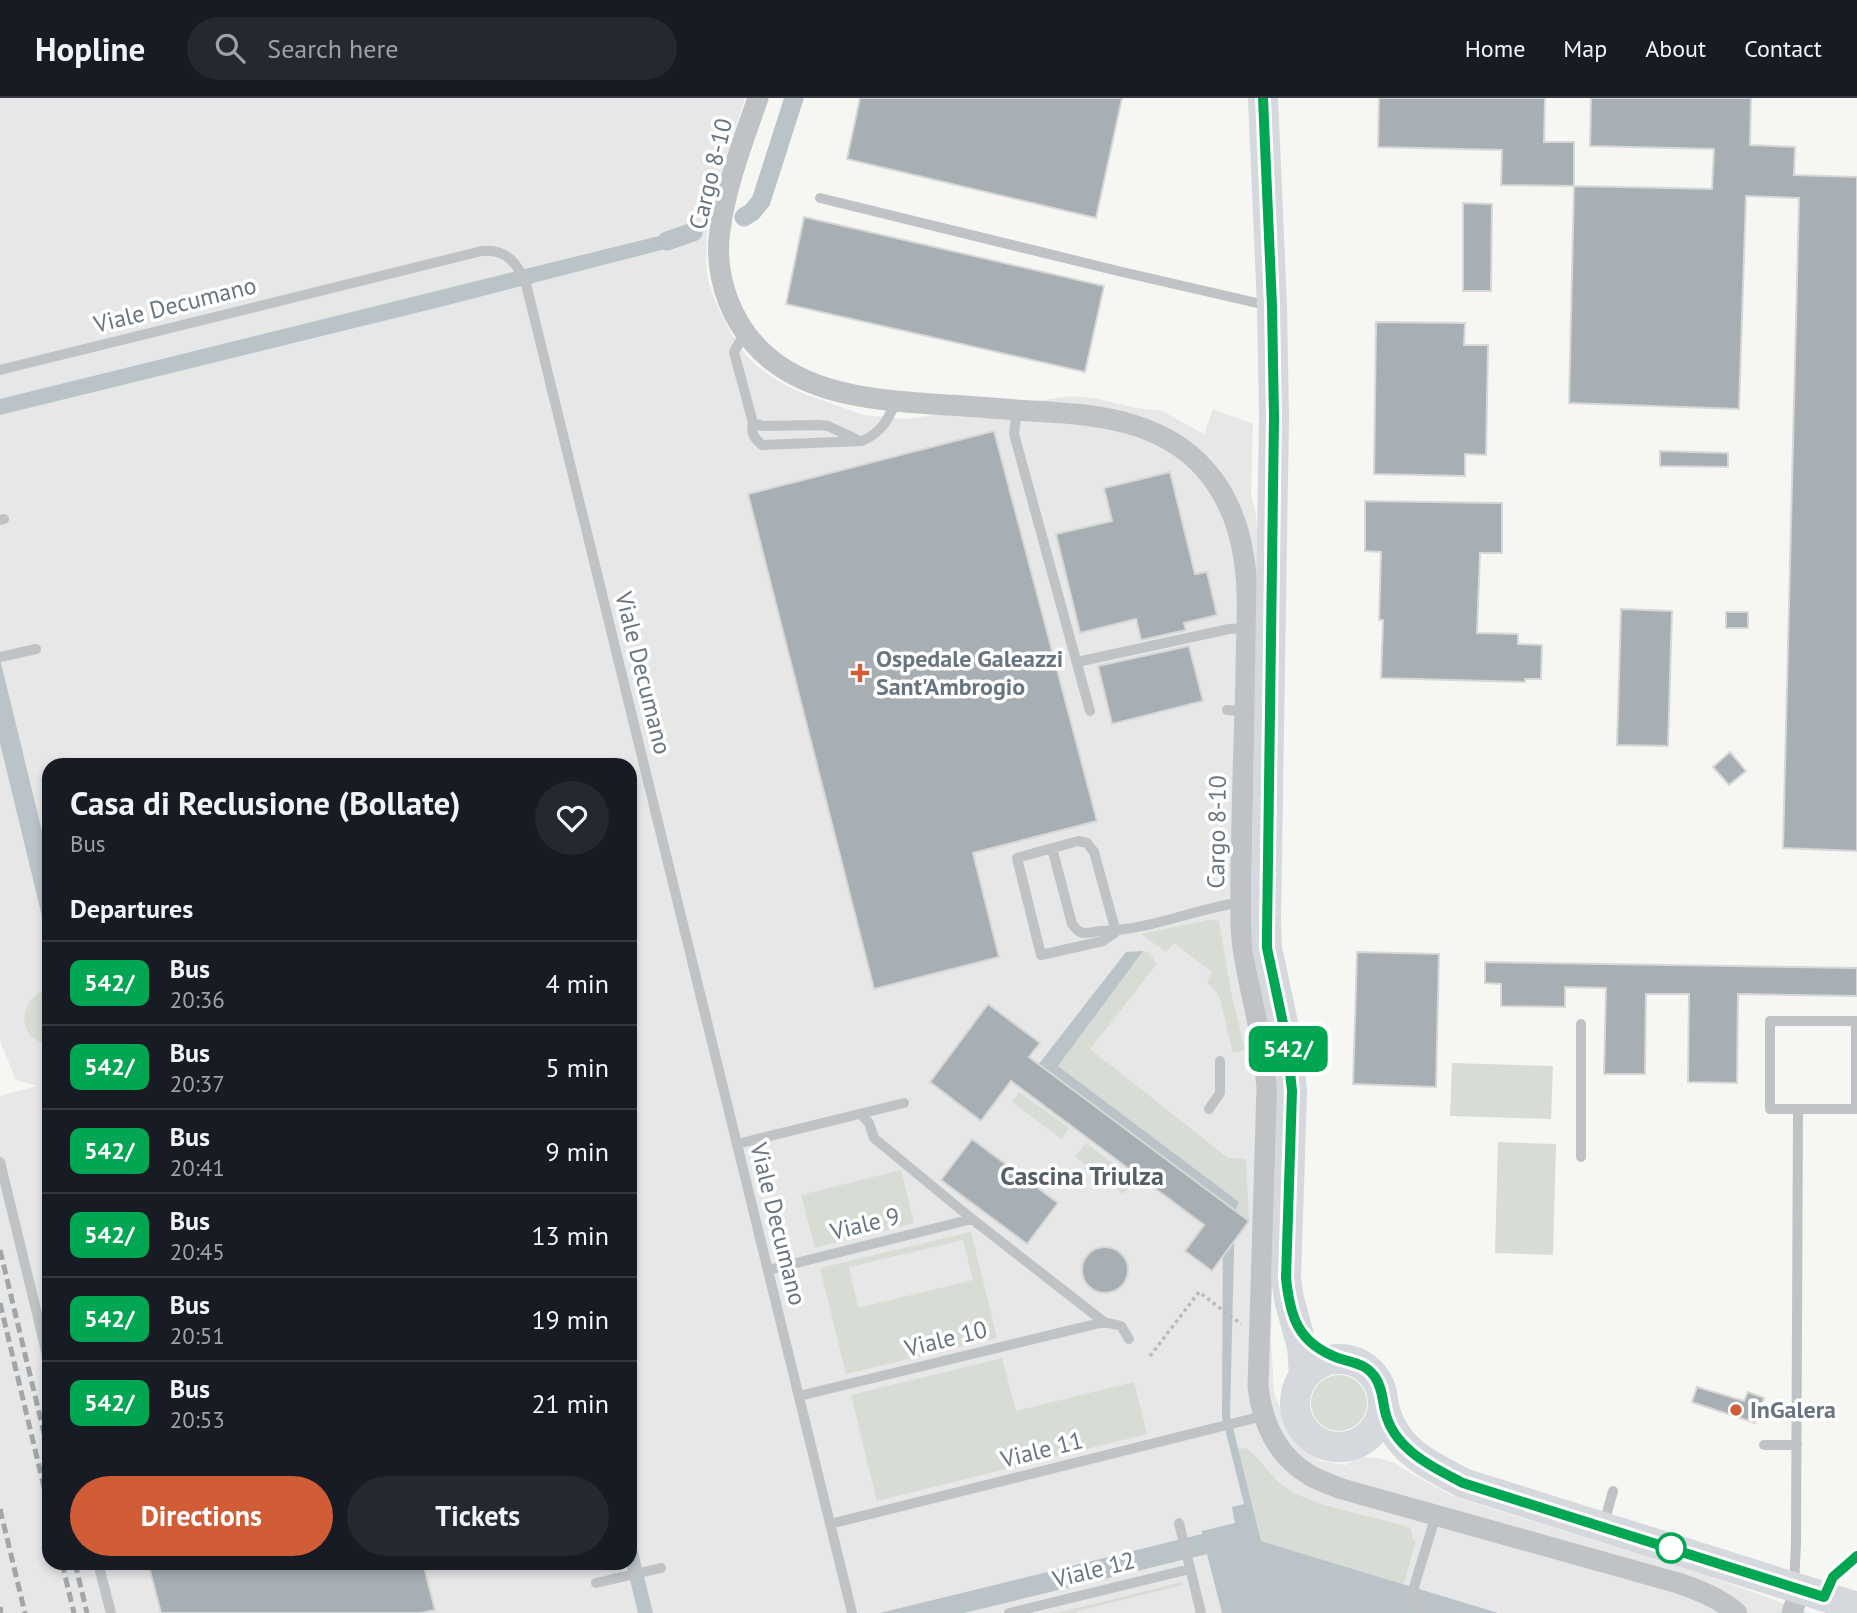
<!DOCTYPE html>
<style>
body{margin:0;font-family:"PT Sans",sans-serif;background:#242831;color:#f1f3f6;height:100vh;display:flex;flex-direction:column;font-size:26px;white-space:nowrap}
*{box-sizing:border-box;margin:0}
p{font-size:23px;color:#9ea1a6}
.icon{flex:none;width:38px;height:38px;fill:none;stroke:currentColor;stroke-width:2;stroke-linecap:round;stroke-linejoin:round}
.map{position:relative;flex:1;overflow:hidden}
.drawer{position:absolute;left:42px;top:660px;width:595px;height:812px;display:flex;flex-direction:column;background:#171b24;border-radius:21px;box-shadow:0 4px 10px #0003}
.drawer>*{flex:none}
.badge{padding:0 14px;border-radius:10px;font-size:24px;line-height:46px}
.map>.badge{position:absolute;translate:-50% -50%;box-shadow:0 0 0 4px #fff}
h2{padding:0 28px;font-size:26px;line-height:63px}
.round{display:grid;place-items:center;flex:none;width:74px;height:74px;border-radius:37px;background:#242831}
.overview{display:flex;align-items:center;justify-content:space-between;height:119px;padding:0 28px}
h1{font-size:33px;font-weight:600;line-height:52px}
.primary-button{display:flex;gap:14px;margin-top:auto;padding:14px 28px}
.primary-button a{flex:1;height:80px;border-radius:42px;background:#d15d37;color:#fff;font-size:28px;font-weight:600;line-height:80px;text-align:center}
.primary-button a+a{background:#242831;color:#f1f3f6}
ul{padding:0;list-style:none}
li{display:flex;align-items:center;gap:21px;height:84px;padding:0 28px;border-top:2px solid #363941}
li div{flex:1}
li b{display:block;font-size:26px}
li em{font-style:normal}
li .badge{min-width:77px;font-weight:700;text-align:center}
header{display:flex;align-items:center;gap:42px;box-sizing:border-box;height:98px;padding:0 35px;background:#171b24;border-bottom:2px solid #363941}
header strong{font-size:33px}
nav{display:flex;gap:38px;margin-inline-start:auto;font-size:24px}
.search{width:490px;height:63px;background:#242831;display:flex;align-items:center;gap:18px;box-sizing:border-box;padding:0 24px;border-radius:38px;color:#9ea1a6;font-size:26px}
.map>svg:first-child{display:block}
</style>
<header>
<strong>Hopline</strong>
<div class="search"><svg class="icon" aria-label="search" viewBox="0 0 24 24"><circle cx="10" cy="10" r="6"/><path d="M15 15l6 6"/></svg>Search here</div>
<nav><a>Home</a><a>Map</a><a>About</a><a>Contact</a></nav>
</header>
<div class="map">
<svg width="1857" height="1515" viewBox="0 0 1857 1515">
<rect width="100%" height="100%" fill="#f6f6f3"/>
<path fill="#e6e7e6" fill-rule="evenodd" d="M0,0H745L711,106L707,137L706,166L708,182L715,203L730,234L745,256L757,268L778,283L797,293L863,317L906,321L1071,298L1094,300L1136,310L1162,313L1204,336L1213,311L1253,326L1251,396L1256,417L1260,490L1250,831L1276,992L1271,1241L1274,1294L1289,1334L1302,1351L1320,1363L1346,1367L1359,1359L1379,1360L1395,1365L1410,1375L1449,1396L1474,1405L1709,1478L1809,1515H0V998L37,988L16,982L0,943ZM49,667H630V1465H49Z"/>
<path fill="#d7dcd4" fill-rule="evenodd" d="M1208,822L1219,823L1231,894L1245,952L1233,955L1219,897L1207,884L1212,874L1174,845L1166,854L1141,836Z
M1143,853L1149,855L1157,866L1090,951L1228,1060L1246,1061L1249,1123L1235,1113L1238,1104L1058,968Z
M49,891V946C15,942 17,899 49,891Z
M1452,965L1553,968L1551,1021L1450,1018Z
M1019,994L1069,1030L1062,1041L1012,1004Z
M1498,1044L1556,1046L1553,1157L1495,1155Z
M1086,1045L1135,1082L1123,1096L1075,1059Z
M901,1072L914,1125L815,1150L801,1097Z
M971,1134L997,1240L846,1276L820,1170ZM963,1142L973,1182L858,1210L849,1169Z
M1002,1260L1016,1313L1134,1284L1147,1336L877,1403L851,1297Z
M1311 1305a28 28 0 1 1 56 0a28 28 0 1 1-56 0Z
M1244,1350C1255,1353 1270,1378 1282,1387C1314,1411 1371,1416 1410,1430L1412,1436V1441L1416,1442L1404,1486L1261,1443L1238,1351Z
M1182,1484L1183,1487L1077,1513V1515H1057Z"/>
<path fill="#bac3c8" d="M659,138L660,144L667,143L669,150L444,208L0,317V301Z
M0,561L49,762V840L47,839L0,645Z
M1143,853L1058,968L1239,1104L1235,1113L1230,1318L1261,1443L1498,1515H1222L1207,1456L964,1515H880L1202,1436V1433L1235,1425L1232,1409L1244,1406L1222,1319L1223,1106L1038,967L1126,854Z
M630,1422L653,1515H638L626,1465H630Z"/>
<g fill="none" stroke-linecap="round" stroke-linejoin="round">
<path stroke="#bac3c8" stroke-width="19" d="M744,119L752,114L761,103L794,0
M667,143L693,134"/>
</g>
<path fill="#a8afb4" stroke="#d7d7d5" stroke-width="2" d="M860,0H1122L1096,120L847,61Z
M1379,0H1545L1544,44H1574V88L1501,87L1502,52L1378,49Z
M1591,0H1751L1750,47L1795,49L1794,77L1857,79V753L1783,750L1799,100L1746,98L1739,311L1569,305L1574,88L1712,91L1714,51L1590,48Z
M1463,105L1492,106L1491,193H1463Z
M804,119L1104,188L1085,274L786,206Z
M1376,224L1465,225L1464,247H1488L1486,357L1465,356V378L1374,376Z
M994,333L1097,723L973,755L999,859L874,891L748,396Z
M1660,353L1728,355V369L1660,368Z
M1170,374L1195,476L1207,474L1217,517L1184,525L1186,532L1141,542L1136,521L1080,535L1056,436L1112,423L1104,390Z
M1365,403L1502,405V455H1480L1477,535L1518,536V546L1542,547L1541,581H1525V584L1381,580L1383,522H1379L1381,454L1365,453Z
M1621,511L1672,513L1668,648L1617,647Z
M1726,514H1748V530H1726Z
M1189,548L1203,603L1112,626L1098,568Z
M1730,654L1746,673L1729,687L1713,669Z
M1357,854L1439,856L1436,989L1353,986Z
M1485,864L1857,870V898L1738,896L1737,985L1688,984L1689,896H1646L1645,976H1604L1606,890L1565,889V909L1501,908V886L1485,885Z
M988,906L1040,945L1029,959L1249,1123L1212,1173L1185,1153L1204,1127L1011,983L981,1023L930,984Z
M972,1041L1058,1105L1027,1146L941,1082Z
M1082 1172a23 23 0 1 1 46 0a23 23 0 1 1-46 0Z
M1697,1289L1744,1303L1748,1294L1764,1300L1755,1325L1692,1304Z
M148,1465H423L435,1512L421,1515H161Z"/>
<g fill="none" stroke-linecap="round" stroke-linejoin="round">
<path stroke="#b9bcbe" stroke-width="3.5" stroke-dasharray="3.5 3.5" stroke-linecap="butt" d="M1150,1258L1199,1194L1241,1226"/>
<path stroke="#bfc3c6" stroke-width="10" d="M820,100L1118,173L1270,208
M745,234L734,254L753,325C750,335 755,341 762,347L862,343C882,334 887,323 896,304
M0,272L482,153C506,150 518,166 526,186L852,1515
M1017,312L1014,336L1090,613
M753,325L763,328L819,327L828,328L858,342
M0,422L4,421
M0,559L36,551
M1077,564L1229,531L1246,530
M1227,612L1245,613
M1078,743L1087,745L1094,754L1116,834L1103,843L1041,857L1017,760Z
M1052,750L1072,826C1076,831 1079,835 1085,835C1090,835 1096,833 1102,833C1149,832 1195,811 1242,804
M1209,1011L1220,995V963
M861,1016L869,1025L874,1040L972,1121L1104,1224L1121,1228L1129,1241
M737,1046L904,1005
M1581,1059V926
M0,1064L49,1265
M768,1172L972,1121
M799,1298L1104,1224
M1764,1347H1797
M1606,1418L1613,1393
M1179,1425L1201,1515
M830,1426L1263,1318
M98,1465L111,1515
M596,1485L661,1470
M1794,1487L1796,1445L1798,1011H1770V923H1856V1011H1798
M1825,1496L1833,1479L1857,1458
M1009,1515L1190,1471
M1420,1515L1414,1489L1436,1417"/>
<path stroke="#bfc3c6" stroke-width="21" d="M758,0C743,43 726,87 720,132C715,164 723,198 739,225C782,298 872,302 947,307C970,308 993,310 1016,312C1089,316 1169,318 1215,384C1231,407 1240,433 1244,461C1250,498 1246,540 1246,578C1244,660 1240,743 1241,826C1242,858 1251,890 1257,921C1262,943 1265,966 1267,989L1258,1289C1263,1327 1277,1358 1311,1378C1320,1383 1332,1387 1342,1391L1678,1485C1699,1492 1719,1500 1737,1515
M1792,1515L1796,1503L1794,1490"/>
<path stroke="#d5d8dc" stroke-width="30" d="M1263,0L1272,208L1274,319L1266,821L1267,850L1287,944L1292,993L1286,1180L1289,1201L1302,1249L1304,1276
M1295 1305a44 44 0 1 1 88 0a44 44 0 1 1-88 0Z
M1383,1304C1393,1351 1424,1364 1463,1385L1857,1509"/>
<path stroke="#a1a6ab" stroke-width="5" stroke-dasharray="10 5" stroke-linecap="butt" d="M0,1152L49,1356
M0,1205L49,1410
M0,1411L25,1515
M62,1465L74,1515
M75,1465L87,1515
M0,1509L1,1515"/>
</g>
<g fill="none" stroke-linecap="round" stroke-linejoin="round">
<defs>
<path id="line" d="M1263,0L1272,208L1274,319L1267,835V850L1287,944L1292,993L1286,1180C1290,1219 1298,1245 1338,1260C1353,1265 1365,1265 1375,1279C1384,1292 1382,1307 1387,1320C1398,1353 1434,1370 1463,1385L1824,1499L1833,1479L1857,1458"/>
</defs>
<use href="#line" stroke="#fff" stroke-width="16"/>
<use href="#line" stroke="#00a651" stroke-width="10"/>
</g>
<g fill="#d15d37" stroke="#fff" stroke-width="2.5">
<path d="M856.5 564.5h7v7h7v7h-7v7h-7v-7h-7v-7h7z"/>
<circle cx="1736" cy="1312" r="7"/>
</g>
<circle fill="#fff" stroke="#00a651" stroke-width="3.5" cx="1671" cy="1450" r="14"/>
<g text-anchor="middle" stroke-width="7" stroke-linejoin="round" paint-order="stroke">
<g font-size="24" fill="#687581" stroke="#fff">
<text transform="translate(711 76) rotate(-76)" y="8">Cargo 8-10</text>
<text transform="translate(175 207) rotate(-14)" y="8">Viale Decumano</text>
<text transform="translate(643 575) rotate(76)" y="8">Viale Decumano</text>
<text transform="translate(1217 734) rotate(-89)" y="8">Cargo 8-10</text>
<text transform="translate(778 1126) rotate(76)" y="8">Viale Decumano</text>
<text transform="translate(865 1126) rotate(-14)" y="8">Viale 9</text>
<text transform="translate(946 1241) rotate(-14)" y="8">Viale 10</text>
<text transform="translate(1042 1352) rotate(-14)" y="8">Viale 11</text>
<text transform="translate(1094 1472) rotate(-14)" y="8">Viale 12</text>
</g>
<g font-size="24" font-weight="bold" fill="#687581" stroke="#fff" text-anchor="start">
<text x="876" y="569">Ospedale Galeazzi<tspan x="876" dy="28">Sant'Ambrogio</tspan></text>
<text x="1750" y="1320">InGalera</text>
</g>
<g font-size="26" font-weight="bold" fill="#555f67" stroke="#fff">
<text x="1082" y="1087">Cascina Triulza</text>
</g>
</g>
</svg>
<b class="badge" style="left:1288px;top:951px;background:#00a651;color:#fff">542/</b>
<section class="drawer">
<div class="overview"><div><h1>Casa di Reclusione (Bollate)</h1><p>Bus</p></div><a class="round"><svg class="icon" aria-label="heart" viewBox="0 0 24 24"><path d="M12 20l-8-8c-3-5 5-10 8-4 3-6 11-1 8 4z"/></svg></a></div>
<h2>Departures</h2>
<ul>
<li><span class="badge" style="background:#00a651;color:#fff">542/</span><div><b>Bus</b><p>20:36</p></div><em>4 min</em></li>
<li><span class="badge" style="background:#00a651;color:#fff">542/</span><div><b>Bus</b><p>20:37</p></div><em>5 min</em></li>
<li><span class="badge" style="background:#00a651;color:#fff">542/</span><div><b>Bus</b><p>20:41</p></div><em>9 min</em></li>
<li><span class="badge" style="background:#00a651;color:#fff">542/</span><div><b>Bus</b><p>20:45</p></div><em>13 min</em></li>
<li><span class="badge" style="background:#00a651;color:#fff">542/</span><div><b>Bus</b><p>20:51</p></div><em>19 min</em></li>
<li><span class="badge" style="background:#00a651;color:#fff">542/</span><div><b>Bus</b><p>20:53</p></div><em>21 min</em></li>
</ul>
<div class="primary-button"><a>Directions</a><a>Tickets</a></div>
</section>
</div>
